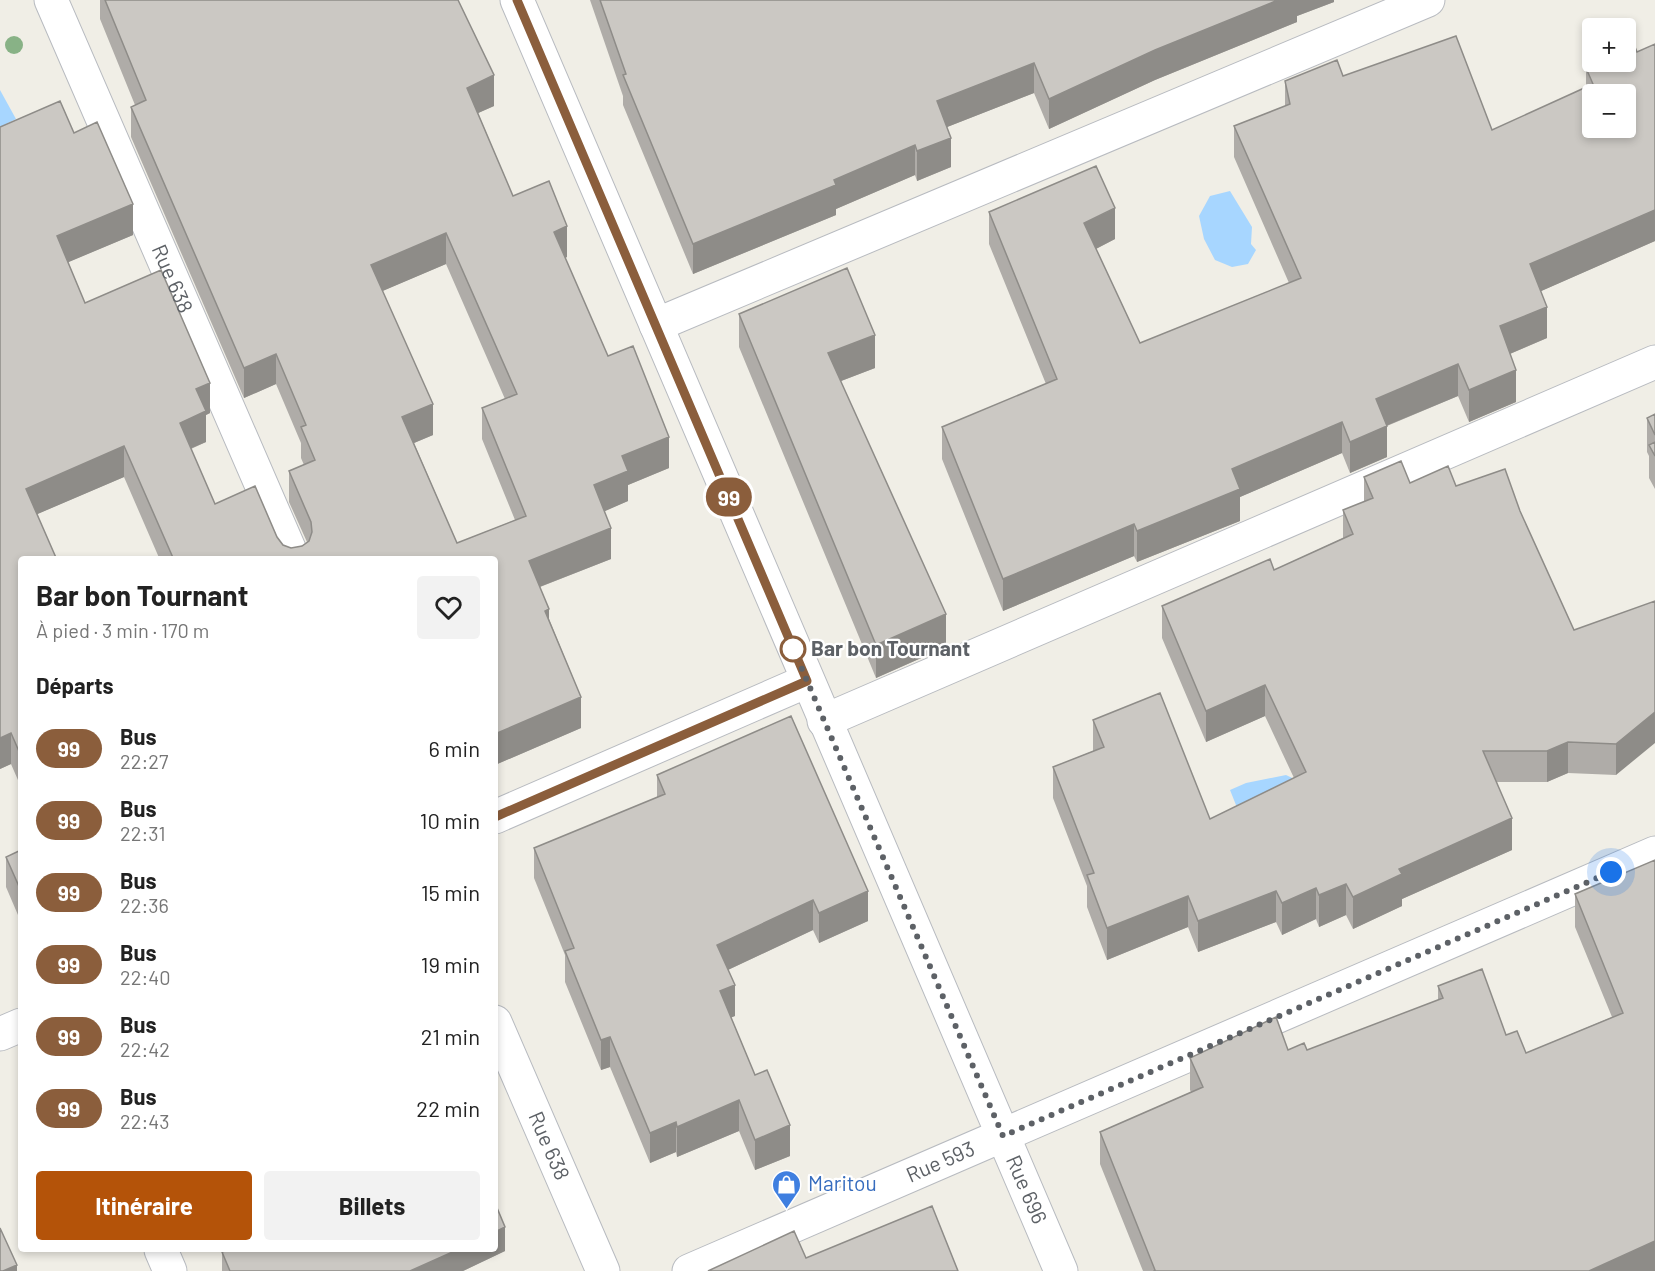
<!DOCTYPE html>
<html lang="fr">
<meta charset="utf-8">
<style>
body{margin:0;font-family:Barlow,sans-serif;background:#f2f2f2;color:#222;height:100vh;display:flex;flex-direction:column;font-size:22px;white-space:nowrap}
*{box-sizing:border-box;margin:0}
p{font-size:20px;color:#767676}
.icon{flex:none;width:33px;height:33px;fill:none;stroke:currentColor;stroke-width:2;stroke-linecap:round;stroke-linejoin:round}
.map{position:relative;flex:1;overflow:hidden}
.sheet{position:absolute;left:18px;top:556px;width:480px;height:696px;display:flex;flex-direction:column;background:#fff;border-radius:6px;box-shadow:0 3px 9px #0003}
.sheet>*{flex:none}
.badge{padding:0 12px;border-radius:20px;font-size:21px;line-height:39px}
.tools{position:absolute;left:1582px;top:18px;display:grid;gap:12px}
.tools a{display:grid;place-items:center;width:54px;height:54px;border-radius:6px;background:#fff;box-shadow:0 3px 9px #0003;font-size:30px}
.you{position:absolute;width:30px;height:30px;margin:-15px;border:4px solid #fff;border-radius:50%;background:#1a73e8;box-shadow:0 0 0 9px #1a73e833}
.map>.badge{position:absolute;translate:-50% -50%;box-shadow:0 0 0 3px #fff}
h2{padding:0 18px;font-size:22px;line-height:54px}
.round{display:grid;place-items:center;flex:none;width:63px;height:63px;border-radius:6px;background:#f2f2f2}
.summary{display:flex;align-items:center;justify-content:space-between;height:102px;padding:0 18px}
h1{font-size:28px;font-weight:700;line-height:45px}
.button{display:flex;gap:12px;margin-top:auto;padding:12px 18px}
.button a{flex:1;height:69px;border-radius:6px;background:#b45309;color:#fff;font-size:24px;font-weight:700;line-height:69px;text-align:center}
.button a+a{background:#f2f2f2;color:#222}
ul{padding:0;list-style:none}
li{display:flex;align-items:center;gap:18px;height:72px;padding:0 18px}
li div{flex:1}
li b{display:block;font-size:22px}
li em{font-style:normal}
li .badge{min-width:66px;font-weight:700;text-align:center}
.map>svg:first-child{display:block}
</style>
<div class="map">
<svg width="1655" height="1271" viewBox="0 0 1655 1271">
<rect width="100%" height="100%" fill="#f0eee6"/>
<path fill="#a7d6ff" d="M0,90L16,119L0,127Z
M1230,191L1252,227L1251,244L1256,250L1248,264L1232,267L1215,260L1204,239L1199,216L1210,196Z
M1286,775L1311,787L1240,815L1230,790L1246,783Z"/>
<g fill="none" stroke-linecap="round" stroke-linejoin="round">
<defs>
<g id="minor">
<path id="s1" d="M51,0L294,560"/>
<path id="s2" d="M517,0L1061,1271"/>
<path d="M656,325L1428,0"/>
<path d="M824,721L1655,362"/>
<path d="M495,817L807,681"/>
<path id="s3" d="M495,1022L603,1271"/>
<path d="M0,1034L21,1025"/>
<path d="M161,1250L170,1271"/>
<path id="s4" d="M689,1271L1655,853"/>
</g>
</defs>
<use href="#minor" stroke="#b8bbc0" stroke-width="35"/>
<use href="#minor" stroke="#fff" stroke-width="33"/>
</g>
<circle fill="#88b286" cx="14" cy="45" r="9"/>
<path fill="#afaca8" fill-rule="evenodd" d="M100,0H458L494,75V106L478,113L513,196L549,181L567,226V257L565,258L608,356L633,346L669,437V468L628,485V501L604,511L611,528V559L540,587L549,609V619L581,697V728L495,765V560H160L124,477L37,514L57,560H21V787L11,764L0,769V127L60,101L74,133L97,122L133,204V235L68,262L85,303L161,270L210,383V413L206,415V442L191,449L215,504L255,486L277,537L283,545L291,548L302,546L307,542L289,502V471L304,465L301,458V443L276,384L244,398L131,137V107L135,105L100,19ZM446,264L505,399L482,408V439L515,520L457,543L414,443L433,435V404L382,291Z
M590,0H1334V2L1297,16V22L1155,80L1049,129L1034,93L947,127L951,167L917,181L915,175L836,209V215L693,274L623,105V96Z
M1655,44V241L1541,291L1547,338L1510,354L1516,402L1469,422L1458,396L1387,426V457L1350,473L1342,453L1240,497V521L1137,562L1134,556L1003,611L942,459V427L1046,384L989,244V212L1115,239L1096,249L1140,343L1289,283L1234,157V126L1285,106V81L1343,76L1492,130L1586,88V68L1637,52Z
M739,314L875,368L841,381L946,647L876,678L739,347Z
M1655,414V489L1649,478V456L1647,452V418Z
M1364,477L1410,483L1456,486L1520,511L1574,630L1655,601L1616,775L1568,773L1547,782H1497L1512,850L1402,899V906L1353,929L1346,915L1319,927L1316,919L1282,935L1276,922L1198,952L1188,927L1107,960L1087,907V886L1053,798V767L1093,751V720L1210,819L1294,778L1265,716L1206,742L1162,638V606L1274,570L1343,538V510L1364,502Z
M657,775L868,921L819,943L813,930L728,970L735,1016L731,1017L755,1075L790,1156L755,1170L739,1131L677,1157L676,1152L650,1163L610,1067L601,1070L565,982V955L534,878V848L657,798Z
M21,850V922L6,887V857Z
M1655,860V1271H1143L1100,1164V1132L1191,1092L1190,1090V1058L1288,1050H1307L1438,1000V986L1506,1035L1526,1053L1612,1017L1575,927V894Z
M505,1251L463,1271H222V1252Z"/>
<path fill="#8e8c88" d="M1278,0H1334V2L1297,16V22L1155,80L1049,129V99L1155,50Z
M1034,63V93L937,131V101Z
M494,75V106L467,118V88Z
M951,138V167L917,181V151Z
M915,145V175L836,209V215L693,274V244L834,180Z
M133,204V235L57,267V236Z
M1115,208V239L1084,255V223Z
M1655,210V241L1530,296V264Z
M567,226V257L554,263V232Z
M446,233V264L371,296V265Z
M1547,307V338L1500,358V326Z
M875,335V368L828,386V353Z
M276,354V384L244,398V368Z
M1458,364V396L1376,430V399Z
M1516,370V402L1469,422V390Z
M210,383V413L206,415V442L180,453V423L196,389Z
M433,404V435L402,448V417Z
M1342,422V453L1240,497V521L1137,562V531L1232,469Z
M1387,426V457L1350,473V442Z
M669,437V468L628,485V501L594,516V485L622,456Z
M124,446V477L26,519V489Z
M1134,524V556L1003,611V579Z
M611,528V559L529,591V561Z
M549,609V640L545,611Z
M946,614V647L876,678V645Z
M1265,685V716L1206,742V711Z
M581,697V728L495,765V734Z
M1655,712V743L1616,775V744Z
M11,733V764L0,769V738Z
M1568,742V773L1547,782V751Z
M1512,818V850L1402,899V906L1353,929V897L1399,869Z
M1346,884V915L1319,927V895Z
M1316,888V919L1282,935V903Z
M868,891V921L819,943V913Z
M1276,891V922L1198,952V921Z
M1188,896V927L1107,960V928Z
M813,900V930L717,975V945Z
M735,985V1016L720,1022V991Z
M610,1037V1067L601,1070V1040Z
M739,1100V1131L677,1157V1127Z
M676,1122V1152L650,1163V1133Z
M790,1125V1156L755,1170V1140Z
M505,1227V1251L463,1271H410L457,1250H495V1232Z
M1655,1241V1271H1589Z
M17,1265V1271H3Z"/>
<path fill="#cbc8c3" stroke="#8e8c88" stroke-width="1.5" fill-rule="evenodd" d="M105,0H458L494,75L467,88L513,196L549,181L567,226L554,232L608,356L633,346L669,437L622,456L628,471L594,485L611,528L529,561L549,609L545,611L581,697L495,734V560H174L124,446L26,489L57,560H21V756L11,733L0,738V127L60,101L74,133L97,122L133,204L57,236L85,303L161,270L210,383L196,389L206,411L180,423L215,504L255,486L277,537L283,545L291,548L302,546L309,541L312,532L311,522L289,471L315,460L301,427L306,425L276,354L244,368L131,107L146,100ZM446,233L517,394L482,408L526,516L457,543L402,417L433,404L371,265Z
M600,0H1278L1155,50L1049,99L1034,63L937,101L951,138L917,151L915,145L834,180L836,185L693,244L623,75L626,74Z
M1456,36L1492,130L1593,84L1586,68L1601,62H1626V51L1635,47L1637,52L1655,44V210L1530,264L1547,307L1500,326L1516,370L1469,390L1458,364L1376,399L1387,426L1350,442L1342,422L1232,469L1240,489L1137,531L1134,524L1003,579L942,427L1057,379L989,212L1096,166L1115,208L1084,223L1140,343L1301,278L1234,126L1290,104L1285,81L1337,60L1343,76ZM1593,94H1626V128H1593Z
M847,268L875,335L828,353L946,614L876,645L739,314Z
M1655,414V435L1647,418Z
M1655,442V456L1649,445Z
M1401,461L1410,483L1448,466L1456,486L1505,469L1520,511L1574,630L1655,601V712L1616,744L1568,742L1547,751H1483L1512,818L1399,869L1402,874L1353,897L1346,884L1319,895L1316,888L1282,903L1276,891L1198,921L1188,896L1107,928L1087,875L1094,873L1053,767L1104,747L1093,720L1160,693L1210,819L1306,772L1265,685L1206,711L1162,606L1270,559L1274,570L1353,534L1343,510L1373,498L1364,477Z
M791,716L868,891L819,913L813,900L717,945L735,985L720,991L755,1075L767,1070L790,1125L755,1140L739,1100L677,1127L676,1122L650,1133L610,1037L601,1040L565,951L574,948L534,848L665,794L657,775Z
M21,850V891L6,857Z
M1655,860V1241L1589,1271H1154L1155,1270L1100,1132L1203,1087L1190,1058L1276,1017L1288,1050L1304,1043L1307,1050L1443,998L1438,986L1482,969L1506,1035L1517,1031L1526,1053L1623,1013L1575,894Z
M495,1203L505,1227L495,1232Z
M932,1206L958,1271H708L794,1231L806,1258Z
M0,1228L17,1265L3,1271H0Z
M228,1250H457L410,1271H230L222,1252Z"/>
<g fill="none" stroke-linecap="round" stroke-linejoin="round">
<defs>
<path id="line" d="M495,817L807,681L517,0"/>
</defs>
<use href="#line" stroke="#fff" stroke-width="14"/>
<use href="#line" stroke="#8b5e3c" stroke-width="9"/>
<path stroke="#5d6166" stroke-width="6" stroke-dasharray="0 10.8" d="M793,649L789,639L1003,1136L1611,872"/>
</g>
<defs>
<symbol id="shop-pin" viewBox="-11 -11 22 30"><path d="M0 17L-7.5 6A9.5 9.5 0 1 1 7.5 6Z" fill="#3f7fe0" stroke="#fff"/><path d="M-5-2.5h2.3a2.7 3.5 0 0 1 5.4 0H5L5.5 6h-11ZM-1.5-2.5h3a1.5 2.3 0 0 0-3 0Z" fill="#fff"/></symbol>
</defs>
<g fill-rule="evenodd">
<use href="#shop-pin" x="770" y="1168" width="33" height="45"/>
</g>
<circle fill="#fff" stroke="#8b5e3c" stroke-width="3" cx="793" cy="649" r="12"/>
<g text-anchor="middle" stroke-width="4.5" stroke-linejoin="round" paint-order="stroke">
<g font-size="21" fill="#5d6166" stroke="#fff">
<text dy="7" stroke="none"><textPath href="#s1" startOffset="304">Rue 638</textPath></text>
<text dy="7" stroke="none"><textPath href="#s3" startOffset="135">Rue 638</textPath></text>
<text dy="7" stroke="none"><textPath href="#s4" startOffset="274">Rue 593</textPath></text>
<text dy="7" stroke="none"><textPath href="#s2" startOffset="1294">Rue 696</textPath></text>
</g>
<g font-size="21" font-weight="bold" fill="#5d6166" stroke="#fff" text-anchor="start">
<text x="811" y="656">Bar bon Tournant</text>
</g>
<g font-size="21" fill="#366cbe" stroke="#fff" text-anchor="start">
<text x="808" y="1191">Maritou</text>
</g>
</g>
</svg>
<div class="tools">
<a>+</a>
<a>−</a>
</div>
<div class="you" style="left:1611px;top:872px"></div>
<b class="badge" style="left:729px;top:497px;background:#8b5e3c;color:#fff">99</b>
<section class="sheet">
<div class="summary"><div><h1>Bar bon Tournant</h1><p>À pied · 3 min · 170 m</p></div><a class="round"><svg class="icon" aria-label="heart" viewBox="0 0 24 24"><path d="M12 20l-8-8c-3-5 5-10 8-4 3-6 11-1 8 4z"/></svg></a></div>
<h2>Départs</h2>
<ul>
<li><span class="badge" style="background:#8b5e3c;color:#fff">99</span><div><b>Bus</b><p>22:27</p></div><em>6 min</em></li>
<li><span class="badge" style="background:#8b5e3c;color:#fff">99</span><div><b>Bus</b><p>22:31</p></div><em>10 min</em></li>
<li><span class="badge" style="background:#8b5e3c;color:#fff">99</span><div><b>Bus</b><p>22:36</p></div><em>15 min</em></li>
<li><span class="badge" style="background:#8b5e3c;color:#fff">99</span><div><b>Bus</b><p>22:40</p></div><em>19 min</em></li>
<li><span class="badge" style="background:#8b5e3c;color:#fff">99</span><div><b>Bus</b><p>22:42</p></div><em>21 min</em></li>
<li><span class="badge" style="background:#8b5e3c;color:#fff">99</span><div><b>Bus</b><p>22:43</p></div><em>22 min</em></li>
</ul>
<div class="button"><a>Itinéraire</a><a>Billets</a></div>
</section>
</div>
